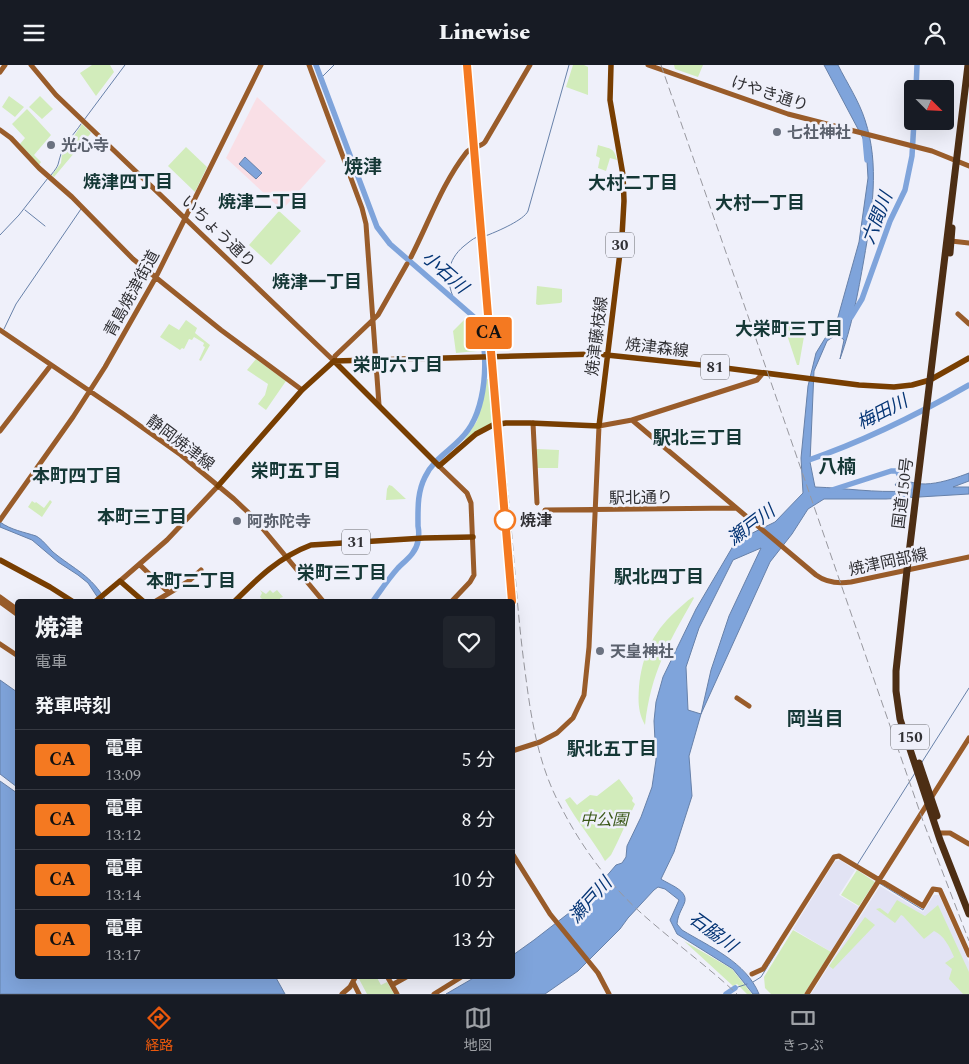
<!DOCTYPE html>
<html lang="ja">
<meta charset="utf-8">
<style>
body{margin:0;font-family:Spectral,"Noto Sans JP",serif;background:#20242c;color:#f1f3f6;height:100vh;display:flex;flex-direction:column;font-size:19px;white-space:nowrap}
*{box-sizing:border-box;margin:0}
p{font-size:16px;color:#9ea1a6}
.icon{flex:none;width:28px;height:28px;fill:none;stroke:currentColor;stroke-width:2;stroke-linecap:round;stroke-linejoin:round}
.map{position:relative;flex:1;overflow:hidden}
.side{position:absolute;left:15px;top:534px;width:500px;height:380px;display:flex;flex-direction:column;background:#171b24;border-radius:5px;box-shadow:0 5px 20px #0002}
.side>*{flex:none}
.badge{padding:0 10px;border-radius:4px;font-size:18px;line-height:32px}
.needle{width:32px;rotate:114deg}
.buttons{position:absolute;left:904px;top:15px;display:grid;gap:10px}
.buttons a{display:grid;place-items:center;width:50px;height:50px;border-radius:5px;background:#171b24;box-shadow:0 5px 20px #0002;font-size:25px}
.map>.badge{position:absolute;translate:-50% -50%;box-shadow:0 0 0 2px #fff}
h2{padding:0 20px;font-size:19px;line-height:45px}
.round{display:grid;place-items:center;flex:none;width:52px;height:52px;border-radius:5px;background:#20242c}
.headline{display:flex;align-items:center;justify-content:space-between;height:85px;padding:0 20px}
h1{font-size:24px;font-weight:800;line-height:38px}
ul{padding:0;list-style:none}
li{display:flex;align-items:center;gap:15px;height:60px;padding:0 20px;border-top:1px solid #363941}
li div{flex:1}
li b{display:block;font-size:19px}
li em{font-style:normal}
li .badge{min-width:55px;font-weight:700;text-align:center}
header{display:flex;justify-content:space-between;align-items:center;height:65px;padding:0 20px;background:#171b24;font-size:22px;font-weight:800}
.menu{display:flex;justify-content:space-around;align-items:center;height:70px;border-top:1px solid #363941;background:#171b24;font-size:14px;color:#9ea1a6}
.menu a{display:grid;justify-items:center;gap:2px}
.menu .active{color:#ea580c}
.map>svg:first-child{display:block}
</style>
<header><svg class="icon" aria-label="menu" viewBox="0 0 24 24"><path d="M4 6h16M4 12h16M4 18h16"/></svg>Linewise<svg class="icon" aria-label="person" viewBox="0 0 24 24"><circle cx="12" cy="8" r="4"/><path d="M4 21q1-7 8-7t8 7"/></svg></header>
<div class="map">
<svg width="969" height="929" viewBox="0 0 969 929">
<rect width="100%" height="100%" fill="#eff0fa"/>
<path fill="#e2e3f4" d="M840,795L855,805L839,830L859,842L831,887L793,864L835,796Z
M880,821L923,847L934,830H939L969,897V929H811Z"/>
<path fill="#f9dfe6" d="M257,32L326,96L282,145L226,93Z"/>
<path fill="#d2ecbb" d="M92,0H110L114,7L96,31L80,8Z
M573,0H584L588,2V30L566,22Z
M674,0H703L698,12L675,4Z
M9,31L24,42L15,52L2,42Z
M40,31L53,44L42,54L29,42Z
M27,44L51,70L34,90L41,97L39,100L20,79L25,73L12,59Z
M82,59L91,68L54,112L52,110L61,98L62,89Z
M598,80C610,84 614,82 617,95L610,93L606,106L598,103L600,93L596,91Z
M186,82L207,102L195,127L168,101Z
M279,146L301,166L271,200L249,180Z
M537,221L562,224V237L560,238L538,240L536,239Z
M466,253L473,262L477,286L456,288L453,266Z
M186,255L197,263L195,268L210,280L201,296L199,295L205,282L203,281L204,278L194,272L192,275L189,274L184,284L182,283L180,285L160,272L169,259L179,265Z
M793,257L806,260L799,300H797L784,261Z
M256,294L286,316L266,345L258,339L265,330L268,319L247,305Z
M487,314H488L493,358L482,363L463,377L477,356Z
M537,384L559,385L558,403H536V385Z
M389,420L392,421L406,434L386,435L387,424Z
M50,435L52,437L42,452L28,442L32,436L35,438L36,437L44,443Z
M260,525L266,529L270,525L273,528L277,525L283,532L280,533V536H264L260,532L262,528Z
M693,532L694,533C668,579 651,607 645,660C638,648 638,636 639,622C642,592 652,568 675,547C681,542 686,536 693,532Z
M619,714L633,733L632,736L635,739L617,778L611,790L605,796C594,776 577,757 565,735L570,732L577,740L590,730L597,731Z
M857,805L875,817L859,841L841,830Z
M897,835L925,851L938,840L969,907V929H963L949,914L952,904L945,898L954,892C950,883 944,870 934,866L924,874L903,851L901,850L895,858L876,844L880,843L888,849Z
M865,852L875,860L833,904L829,901Z
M793,865L831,887L804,929H771L765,923L764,912Z
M684,876L732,904L752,929H747L737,919L733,921Z
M361,911H376L381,920L387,917L394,929H367L359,914Z"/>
<path fill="#7fa4db" stroke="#6781a9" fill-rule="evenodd" d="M824,0H838C847,18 859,36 865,55C880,100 872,148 864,194C858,228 852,261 840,294L844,275L837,269L827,276L814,306L810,397L815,422C845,423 875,428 905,426L895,420L898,416L897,406C911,429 948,416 969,408V416L953,422H969V429L886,434H824L808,444L792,469L770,497L701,649L689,691L692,731L674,787L661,814C670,820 690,826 684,839C681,846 678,850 677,859L682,865C710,882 746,897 759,929H753L733,904L677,869L670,855L679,835L665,824L658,822L654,825L628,853L620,864L578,906L545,929H446L477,911H512L513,890L534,875L587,834L616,800L622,798L626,792L627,781L641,752L652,722L656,695L654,656L656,637L663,612L696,544L736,476L775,457L803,428L801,393L808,321L816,288L838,252L859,177L868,113L866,79ZM761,483L729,551L711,605L701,649L688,645L686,602L699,563L733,495Z
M245,92L262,108L256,114L239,99Z
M0,457C11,465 24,467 36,471C42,474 48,482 53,487C75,505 91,510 106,536H100L88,518L78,510L58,497L32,475L0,462Z
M0,615L17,627V722L0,709Z
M0,716L17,728L18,911H275L285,929H0Z"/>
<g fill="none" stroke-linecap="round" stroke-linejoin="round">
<path stroke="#6781a9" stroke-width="1" d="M321,13L334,0
M84,55L125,0
M51,110C60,99 57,101 61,89C65,78 75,68 81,59
M25,145L45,161
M0,170L19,150L48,113
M454,234C445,214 447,195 464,181C468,178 472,174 477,172C480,171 485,171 488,170C498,166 524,155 528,146L569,0
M4,264L16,239L81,144
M922,697L969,623
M857,800L915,708
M879,818L923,845L924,843
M753,917L761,912L779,883
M735,923L747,919"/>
<path stroke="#7fa4db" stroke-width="5.5" d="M316,0L377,162L390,179L474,252C491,279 487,339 468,365C456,383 434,392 425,412C417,428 418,444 418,461C419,466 419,471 418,476C416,488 406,495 398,503C389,513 381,525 373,536
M916,24L917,0
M865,73L867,95
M851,252L862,234L890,156L905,125L912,91L914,56
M806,396C862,377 917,350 969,320
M832,425L891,406H897L903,416
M726,929L735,923"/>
<path stroke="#995c2a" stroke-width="5" d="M31,0L56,30L334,296L335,291L378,250L407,199
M309,0L362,143L366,159L379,340
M648,0L788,49L932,86L969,101
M0,7L5,0
M0,65L11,73L39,103L72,132L133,194L221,265L302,325
M951,176L969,178
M411,192C429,157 442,119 466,88C470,82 480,83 485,77L530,0
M958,249L969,259
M0,265L122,348L181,390L234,434L253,452L323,536
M632,355L757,315L763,308
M533,358L537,438
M0,366L51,300
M439,401L467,428L471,438L474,510L470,517L452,536
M545,445L736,443
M0,455L73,352L105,302L156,212L261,0
M140,500L169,528
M120,516L167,475L218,421
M0,532L18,545
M156,536L189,516L201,505
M0,537L18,550
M0,579L18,591
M737,633L749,641
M512,686L540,677L557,668L573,653L584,630L589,582L599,361L632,355L816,510C827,518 838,519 851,517L969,492
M938,768H950L969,779
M512,788L550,849L598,908L609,929
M752,909L763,904L834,792L839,791L923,841L933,824L940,825L969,890
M387,911L397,929
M353,917L359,929
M392,920L408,911
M342,929L350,922L356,911
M434,929L463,911
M807,929L969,673"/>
<path stroke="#783e01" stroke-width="5.5" d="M334,296L439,401L476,369L493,360L506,358H530L599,361L622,171L624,136L623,110L610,35L611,0
M334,296L597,289L702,300L859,320L894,322L912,320L930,315L969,293
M218,421L302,325L334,296
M0,495L50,522L72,536
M96,536L120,516L143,536
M235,536C258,513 279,492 311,480L424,473L473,472"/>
<path stroke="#4d2e14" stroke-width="7" d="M968,0L907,505L896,606V626L900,654L940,775L969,849
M950,188L952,163
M919,698L937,751"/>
<path stroke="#98989f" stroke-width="1" stroke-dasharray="8 4" stroke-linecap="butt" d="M469,0C475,74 480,148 487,222C493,292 501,360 508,429C514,488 517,547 525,606C531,653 538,700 561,742C581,781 608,818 640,847C671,875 706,900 737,929
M661,0L923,756L969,876"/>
</g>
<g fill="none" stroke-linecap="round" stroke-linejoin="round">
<defs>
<path id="line" d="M467,0L512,536"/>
</defs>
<use href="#line" stroke="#fff" stroke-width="11"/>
<use href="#line" stroke="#f47921" stroke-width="8"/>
</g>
<g fill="#6b7280" stroke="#eff0fa" stroke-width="2">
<circle cx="777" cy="67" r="5"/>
<circle cx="51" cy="80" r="5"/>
<circle cx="237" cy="456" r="5"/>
<circle cx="600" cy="586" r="5"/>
</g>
<circle fill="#fff" stroke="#f47921" stroke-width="2.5" cx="505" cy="455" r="10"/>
<g text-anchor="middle" stroke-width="5" stroke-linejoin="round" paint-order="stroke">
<g fill="#eff0fa" stroke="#696a6f" stroke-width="1">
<rect x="606" y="167.5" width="28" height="25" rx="4"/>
<rect x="701" y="289.5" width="28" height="25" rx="4"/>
<rect x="342" y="464.5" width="28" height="25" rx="4"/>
<rect x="891" y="659.5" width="38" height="25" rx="4"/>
</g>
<g font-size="15" font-weight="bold" fill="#303034">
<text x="620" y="185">30</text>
<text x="715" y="307">81</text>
<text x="356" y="482">31</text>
<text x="910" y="677">150</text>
</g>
<g font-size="16" fill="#303034" stroke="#eff0fa">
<text transform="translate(770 28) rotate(18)" y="6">けやき通り</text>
<text transform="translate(219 166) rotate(44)" y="6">いちょう通り</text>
<text transform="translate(131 228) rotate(-61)" y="6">青島焼津街道</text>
<text transform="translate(596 271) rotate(-83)" y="6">焼津藤枝線</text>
<text transform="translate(657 282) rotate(6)" y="6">焼津森線</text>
<text transform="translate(181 377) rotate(37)" y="6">静岡焼津線</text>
<text transform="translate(902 428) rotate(-83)" y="6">国道150号</text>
<text transform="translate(641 432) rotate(-1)" y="6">駅北通り</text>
<text transform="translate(888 496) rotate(-12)" y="6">焼津岡部線</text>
</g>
<g font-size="16" font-weight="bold" fill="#5b616d" stroke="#eff0fa" text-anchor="start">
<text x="787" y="73">七社神社</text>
<text x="61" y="86">光心寺</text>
<text x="247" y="462">阿弥陀寺</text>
<text x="610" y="592">天皇神社</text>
</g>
<g font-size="16" font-weight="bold" fill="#303034" stroke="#eff0fa" text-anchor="start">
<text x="520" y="461">焼津</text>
</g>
<g font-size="16" font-style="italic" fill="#3c591a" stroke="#eff0fa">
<text x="604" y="760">中公園</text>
</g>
<g font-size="18" font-weight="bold" fill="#153836" stroke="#eff0fa">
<text x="128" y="123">焼津四丁目</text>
<text x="633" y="124">大村二丁目</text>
<text x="263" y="143">焼津二丁目</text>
<text x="760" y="144">大村一丁目</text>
<text x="317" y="223">焼津一丁目</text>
<text x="789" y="270">大栄町三丁目</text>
<text x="398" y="306">栄町六丁目</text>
<text x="698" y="379">駅北三丁目</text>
<text x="296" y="412">栄町五丁目</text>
<text x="77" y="417">本町四丁目</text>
<text x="142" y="458">本町三丁目</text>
<text x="342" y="514">栄町三丁目</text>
<text x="659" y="518">駅北四丁目</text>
<text x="191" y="522">本町二丁目</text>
<text x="612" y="690">駅北五丁目</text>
</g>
<g font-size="18" font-style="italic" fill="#053575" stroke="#eff0fa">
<text transform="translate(877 153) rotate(-69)" y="6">六間川</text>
<text transform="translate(445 207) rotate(41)" y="6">小石川</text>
<text transform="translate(882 347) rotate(-27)" y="6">梅田川</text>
<text transform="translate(751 460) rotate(-37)" y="6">瀬戸川</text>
<text transform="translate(590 835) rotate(-48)" y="6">瀬戸川</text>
<text transform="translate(713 867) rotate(36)" y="6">石脇川</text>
</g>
<g font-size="19" font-weight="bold" fill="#153836" stroke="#eff0fa">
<text x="363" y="108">焼津</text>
<text x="837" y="408">八楠</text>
<text x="815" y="660">岡当目</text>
</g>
</g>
</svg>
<div class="buttons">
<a><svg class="needle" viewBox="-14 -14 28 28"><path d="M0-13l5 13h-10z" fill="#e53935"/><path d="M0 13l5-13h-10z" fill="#9ea1a6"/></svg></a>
</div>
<b class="badge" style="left:489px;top:268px;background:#f47921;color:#111">CA</b>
<section class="side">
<div class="headline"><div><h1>焼津</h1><p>電車</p></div><a class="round"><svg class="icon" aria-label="heart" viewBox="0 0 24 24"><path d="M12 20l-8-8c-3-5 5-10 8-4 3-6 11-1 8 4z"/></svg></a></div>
<h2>発車時刻</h2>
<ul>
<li><span class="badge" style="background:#f47921;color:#111">CA</span><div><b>電車</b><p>13:09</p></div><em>5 分</em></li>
<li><span class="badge" style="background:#f47921;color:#111">CA</span><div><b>電車</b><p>13:12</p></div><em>8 分</em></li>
<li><span class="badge" style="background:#f47921;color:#111">CA</span><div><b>電車</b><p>13:14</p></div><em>10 分</em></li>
<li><span class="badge" style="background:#f47921;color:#111">CA</span><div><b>電車</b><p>13:17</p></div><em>13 分</em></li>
</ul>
</section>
</div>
<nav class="menu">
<a class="active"><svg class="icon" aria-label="directions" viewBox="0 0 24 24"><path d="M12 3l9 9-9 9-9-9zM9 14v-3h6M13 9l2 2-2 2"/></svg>経路</a>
<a><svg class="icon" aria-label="map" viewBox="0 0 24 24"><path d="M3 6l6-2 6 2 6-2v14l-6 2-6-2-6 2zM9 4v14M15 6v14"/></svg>地図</a>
<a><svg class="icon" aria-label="tickets" viewBox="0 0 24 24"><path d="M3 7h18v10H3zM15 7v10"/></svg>きっぷ</a>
</nav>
